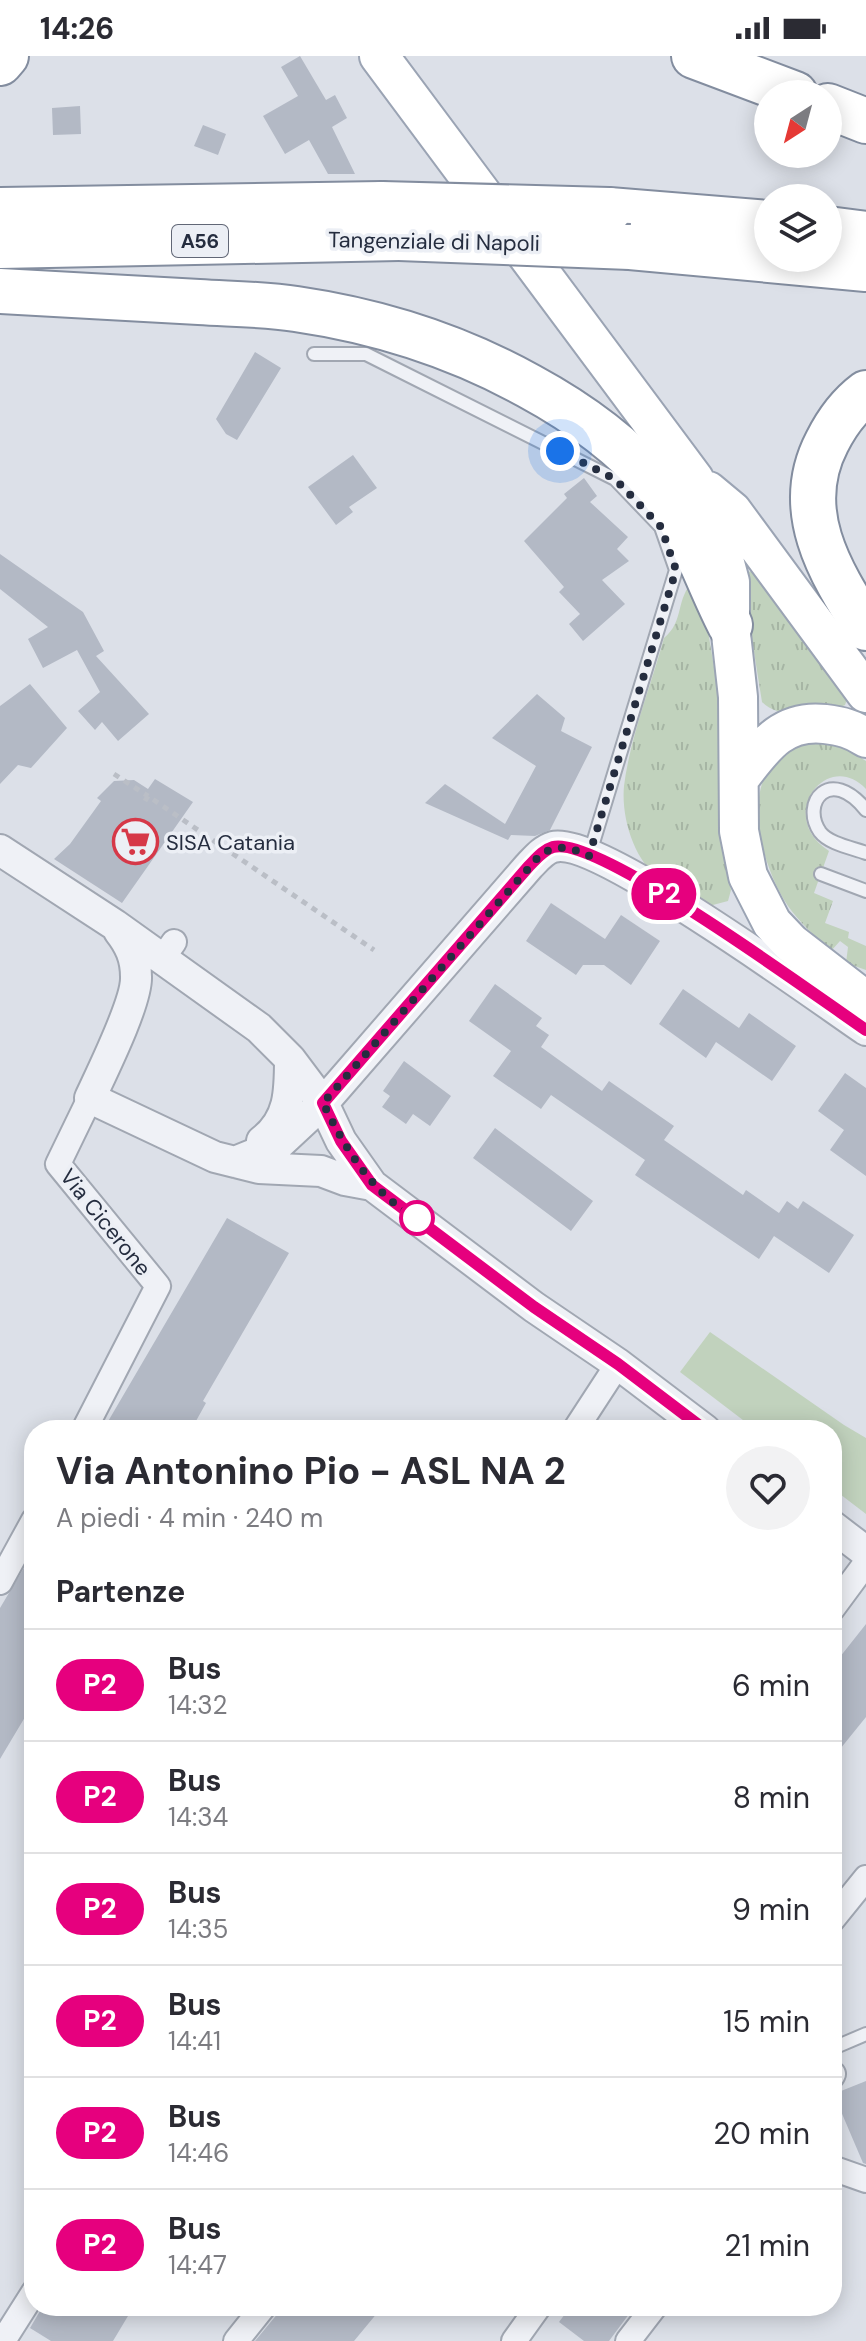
<!DOCTYPE html>
<html lang="it">
<meta charset="utf-8">
<style>
body{margin:0;font-family:"DM Sans",sans-serif;background:#f2f2f3;color:#2b2b33;height:100vh;display:flex;flex-direction:column;font-size:30px;white-space:nowrap}
*{box-sizing:border-box;margin:0}
p{font-size:26px;color:#7c7c81}
.icon{flex:none;width:44px;height:44px;fill:none;stroke:currentColor;stroke-width:2;stroke-linecap:round;stroke-linejoin:round}
.map{position:relative;flex:1;overflow:hidden}
.sheet{position:absolute;left:24px;top:1364px;width:818px;height:896px;display:flex;flex-direction:column;background:#fff;border-radius:32px;box-shadow:0 4px 20px #0003}
.sheet>*{flex:none}
.badge{padding:0 16px;border-radius:26px;font-size:28px;line-height:52px}
.needle{width:52px;rotate:216deg}
.tools{position:absolute;left:754px;top:24px;display:grid;gap:16px}
.tools a{display:grid;place-items:center;width:88px;height:88px;border-radius:50%;background:#fff;box-shadow:0 4px 20px #0003;font-size:40px}
.you{position:absolute;width:40px;height:40px;margin:-20px;border:6px solid #fff;border-radius:50%;background:#1a73e8;box-shadow:0 0 0 12px #1a73e833}
.map>.badge{position:absolute;translate:-50% -50%;box-shadow:0 0 0 4px #fff}
h2{padding:0 32px;font-size:30px;line-height:72px}
.round{display:grid;place-items:center;flex:none;width:84px;height:84px;border-radius:42px;background:#f2f2f3}
.headline{display:flex;align-items:center;justify-content:space-between;height:136px;padding:0 32px}
h1{font-size:38px;font-weight:700;line-height:60px}
ul{padding:0;list-style:none}
li{display:flex;align-items:center;gap:24px;height:112px;padding:0 32px;border-top:2px solid #e1e1e2}
li div{flex:1}
li b{display:block;font-size:30px}
li em{font-style:normal}
li .badge{min-width:88px;font-weight:700;text-align:center}
.status{display:flex;justify-content:space-between;align-items:center;height:56px;padding:0 40px;background:#fff;direction:ltr}
.status svg{height:22px;fill:currentColor}
.map>svg:first-child{display:block}
</style>
<div class="status"><b>14:26</b><svg viewBox="0 0 49 12"><path d="M0 12V9h3v3zM5 12V6h3v6zM10 12V3h3v9zM15 12V0h3v12zM26 1h20v11H26zM47 4h2v5h-2z"/></svg></div>
<div class="map">
<svg width="866" height="2285" viewBox="0 0 866 2285">
<defs>
<pattern id="grass-tufts" width="24" height="20" patternUnits="userSpaceOnUse" patternTransform="scale(2)"><rect width="24" height="20" fill="#c1d2bd"/><path d="M3 7l-1-3M5 7V3M7 7l1-3M15 17l-1-3M17 17v-4M19 17l1-3" fill="none" stroke="#a6b5a4"/></pattern>
</defs>
<rect width="100%" height="100%" fill="#dce0e8"/>
<path fill="url(#grass-tufts)" d="M754,515L848,641L845,649L837,653C812,655 781,665 762,646L742,521L747,516Z
M694,525L708,575L718,635V762L731,834L728,845L709,850C694,841 675,834 661,824C634,805 621,762 624,730C630,682 651,629 664,582C685,565 675,542 694,525Z
M813,686L845,692L866,705V733C827,692 775,761 829,795L814,837L833,845L825,867L849,876L848,882L866,890V914L846,907L848,891L840,885L831,895C816,881 800,867 788,850C756,802 732,699 813,686Z"/>
<path fill="#c1d2bd" d="M710,1276L844,1369L866,1382V1458L832,1432V1374H756L680,1316Z"/>
<path fill="#b3b9c5" d="M300,0L326,44L335,39L347,62L332,71L355,118H328L309,84L285,98L263,60L298,40L281,11Z
M80,50L81,78L53,79L52,52Z
M203,69L226,78L218,99L194,90Z
M255,296L281,312L237,384L226,378L216,363Z
M353,399L377,432L349,451L353,456L336,469L308,431Z
M584,422L597,440L590,446L628,481L617,493L629,505L602,524L625,548L583,585L569,568L580,558L559,536L564,531L524,485L567,442L564,438Z
M0,498L83,556L104,595L96,600L149,658L118,685L102,666L95,674L78,655L100,636L77,594L43,612L28,583L48,571L0,533Z
M30,628L67,672L31,712L18,709L0,728V650Z
M537,638L565,662L561,675L592,691L550,774L535,780L511,779L508,784L425,747L445,728L505,768L536,710L492,682Z
M155,723L193,746L122,847L54,803L70,788L101,745L97,742L114,725L134,724L148,733Z
M551,847L605,883L621,859L660,885L631,929L604,909H583L576,919L526,885Z
M495,928L542,962L536,970L549,979L541,991L602,1035L609,1025L674,1070L664,1084L743,1139L746,1134L779,1157L787,1145L798,1153L803,1145L854,1179L829,1217L774,1180L759,1203L635,1119L645,1104L551,1039L541,1053L493,1020L511,995L469,965Z
M683,933L739,972L749,957L796,990L772,1025L716,986L706,1002L659,968Z
M404,1005L451,1040L430,1070L413,1058L406,1068L382,1051L390,1040L383,1035Z
M845,1017L866,1032V1120L830,1094L844,1074L818,1055Z
M495,1072L593,1145L571,1175L473,1102Z
M227,1162L289,1197L203,1345L206,1347L191,1374H103Z
M34,1495V1646L0,1703V1552Z
M866,1568V1661L832,1703V1611Z
M866,2025V2108L863,2107L840,2053L842,2052L836,2037Z
M43,2250H134L113,2285H51L30,2272Z
M284,2250H383L354,2285H255Z
M571,2250H635L609,2285H584L559,2266Z"/>
<g fill="none" stroke-linecap="round" stroke-linejoin="round">
<defs>
<path id="service" d="M314,298H366L615,423L661,471L676,514L589,800
M866,754C830,709 800,747 820,776C829,788 853,792 866,797
M821,818L866,835
M832,1988L838,1990L866,1978"/>
<path id="minor" d="M162,903L174,886
M84,1374L158,1230L58,1108L90,1042
M575,1374L618,1308
M0,1526L34,1464
M832,1553L866,1507
M832,1864L866,1822
M832,2020L833,2018
M832,2112L866,2124
M3,2285L34,2236
M236,2285L264,2250
M514,2285L539,2250
M628,2285L655,2250"/>
<path id="tertiary" d="M0,794L115,869L259,972L290,1003L323,1047L341,1085L372,1129L534,1251L618,1308L705,1374
M119,875C130,889 136,902 136,921C137,946 102,1016 90,1042L215,1101L259,1112L321,1115L345,1124L372,1129
M262,1085C290,1064 290,1035 290,1003
M235,1106L279,1088L323,1047L529,810C536,803 543,794 553,791C597,779 820,943 866,974
M832,1470L866,1496"/>
<path id="primary" d="M379,0L694,423L715,469L730,526V569L738,641L739,775L748,820L772,867L791,887L866,945
M708,435L732,455L866,637
M739,723C763,692 781,663 825,668C841,670 853,673 866,682"/>
<path id="motorway" d="M694,0L795,38
M0,7L6,0
M828,50L866,65
M0,154L382,148
M609,154L768,167
M828,173L866,178
M0,190L399,182
M630,191L866,213
M0,235C66,239 133,242 199,246C231,248 264,248 296,253C378,265 457,290 529,330C577,356 622,388 658,430C691,470 706,523 730,569
M866,337C850,349 836,368 827,386C792,453 829,515 866,572"/>
</defs>
<use href="#service" stroke="#a1a7b2" stroke-width="16"/>
<use href="#minor" stroke="#a1a7b2" stroke-width="28"/>
<use href="#tertiary" stroke="#a1a7b2" stroke-width="34"/>
<use href="#primary" stroke="#9ba4b4" stroke-width="42"/>
<use href="#motorway" stroke="#838d9f" stroke-width="48"/>
<path stroke="#babec6" stroke-width="5" stroke-dasharray="6 6" stroke-linecap="butt" d="M114,718L148,740
M145,745L148,740L374,894"/>
<use href="#service" stroke="#eff1f6" stroke-width="12"/>
<use href="#minor" stroke="#eff1f6" stroke-width="24"/>
<use href="#tertiary" stroke="#eff1f6" stroke-width="30"/>
<use href="#primary" stroke="#fff" stroke-width="38"/>
<use href="#motorway" stroke="#fff" stroke-width="44"/>
<defs>
<path id="motorway-bridge" d="M382,148L609,154
M399,182L630,191"/>
</defs>
<use href="#motorway-bridge" stroke="#838d9f" stroke-width="48" stroke-linecap="butt"/>
<use href="#motorway-bridge" stroke="#fff" stroke-width="44"/>
</g>
<g fill="none" stroke-linecap="round" stroke-linejoin="round">
<defs>
<path id="line" d="M705,1374L618,1308L534,1251L372,1129L341,1085L323,1047L529,810C536,803 543,794 553,791C597,778 820,943 866,974"/>
</defs>
<use href="#line" stroke="#fff" stroke-width="18"/>
<use href="#line" stroke="#e6007e" stroke-width="12"/>
<path stroke="#252d3f" stroke-width="8" stroke-dasharray="0 14.4" d="M417,1162C374,1140 346,1094 323,1047L541,798C561,787 570,792 589,800L676,514L661,471L615,423L560,395"/>
</g>
<defs>
<symbol id="supermarket-ring" viewBox="-11 -11 22 22"><circle r="9.5" fill="#eceff5" stroke="#d63848" stroke-width="1.5"/><path d="M-6-5.5h2.5l.6 2H6L4.5 2H-2.5L-4.4-4H-6ZM-1.5 3.2a1.3 1.3 0 1 0 .1 0ZM3 3.2a1.3 1.3 0 1 0 .1 0Z" fill="#d63848"/></symbol>
</defs>
<g fill-rule="evenodd">
<use href="#supermarket-ring" x="110" y="760" width="51" height="51"/>
</g>
<circle fill="#fff" stroke="#e6007e" stroke-width="4" cx="417" cy="1162" r="16"/>
<g text-anchor="middle" stroke-width="7" stroke-linejoin="round" paint-order="stroke">
<rect fill="#eceff5" stroke="#616776" stroke-width="2" x="172" y="169" width="56" height="32" rx="6"/>
<g font-size="20" font-weight="bold" fill="#252d3f">
<text x="200" y="192">A56</text>
</g>
<g font-size="22" fill="#252d3f" stroke="#eceff5">
<text transform="translate(434 185) rotate(1)" y="8">Tangenziale di Napoli</text>
<text transform="translate(106 1166) rotate(51)" y="8">Via Cicerone</text>
</g>
<g font-size="22" fill="#252d3f" stroke="#eceff5" text-anchor="start">
<text x="166" y="794">SISA Catania</text>
</g>
</g>
</svg>
<div class="tools">
<a><svg class="needle" viewBox="-14 -14 28 28"><path d="M0-13l5 13h-10z" fill="#e53935"/><path d="M0 13l5-13h-10z" fill="#7c7c81"/></svg></a>
<a><svg class="icon" aria-label="layers" viewBox="0 0 24 24"><path d="M12 4l9 5-9 5-9-5zM3 14l9 5 9-5"/></svg></a>
</div>
<div class="you" style="left:560px;top:395px"></div>
<b class="badge" style="left:664px;top:838px;background:#e6007e;color:#fff">P2</b>
<section class="sheet">
<div class="headline"><div><h1>Via Antonino Pio - ASL NA 2</h1><p>A piedi · 4 min · 240 m</p></div><a class="round"><svg class="icon" aria-label="heart" viewBox="0 0 24 24"><path d="M12 20l-8-8c-3-5 5-10 8-4 3-6 11-1 8 4z"/></svg></a></div>
<h2>Partenze</h2>
<ul>
<li><span class="badge" style="background:#e6007e;color:#fff">P2</span><div><b>Bus</b><p>14:32</p></div><em>6 min</em></li>
<li><span class="badge" style="background:#e6007e;color:#fff">P2</span><div><b>Bus</b><p>14:34</p></div><em>8 min</em></li>
<li><span class="badge" style="background:#e6007e;color:#fff">P2</span><div><b>Bus</b><p>14:35</p></div><em>9 min</em></li>
<li><span class="badge" style="background:#e6007e;color:#fff">P2</span><div><b>Bus</b><p>14:41</p></div><em>15 min</em></li>
<li><span class="badge" style="background:#e6007e;color:#fff">P2</span><div><b>Bus</b><p>14:46</p></div><em>20 min</em></li>
<li><span class="badge" style="background:#e6007e;color:#fff">P2</span><div><b>Bus</b><p>14:47</p></div><em>21 min</em></li>
</ul>
</section>
</div>
